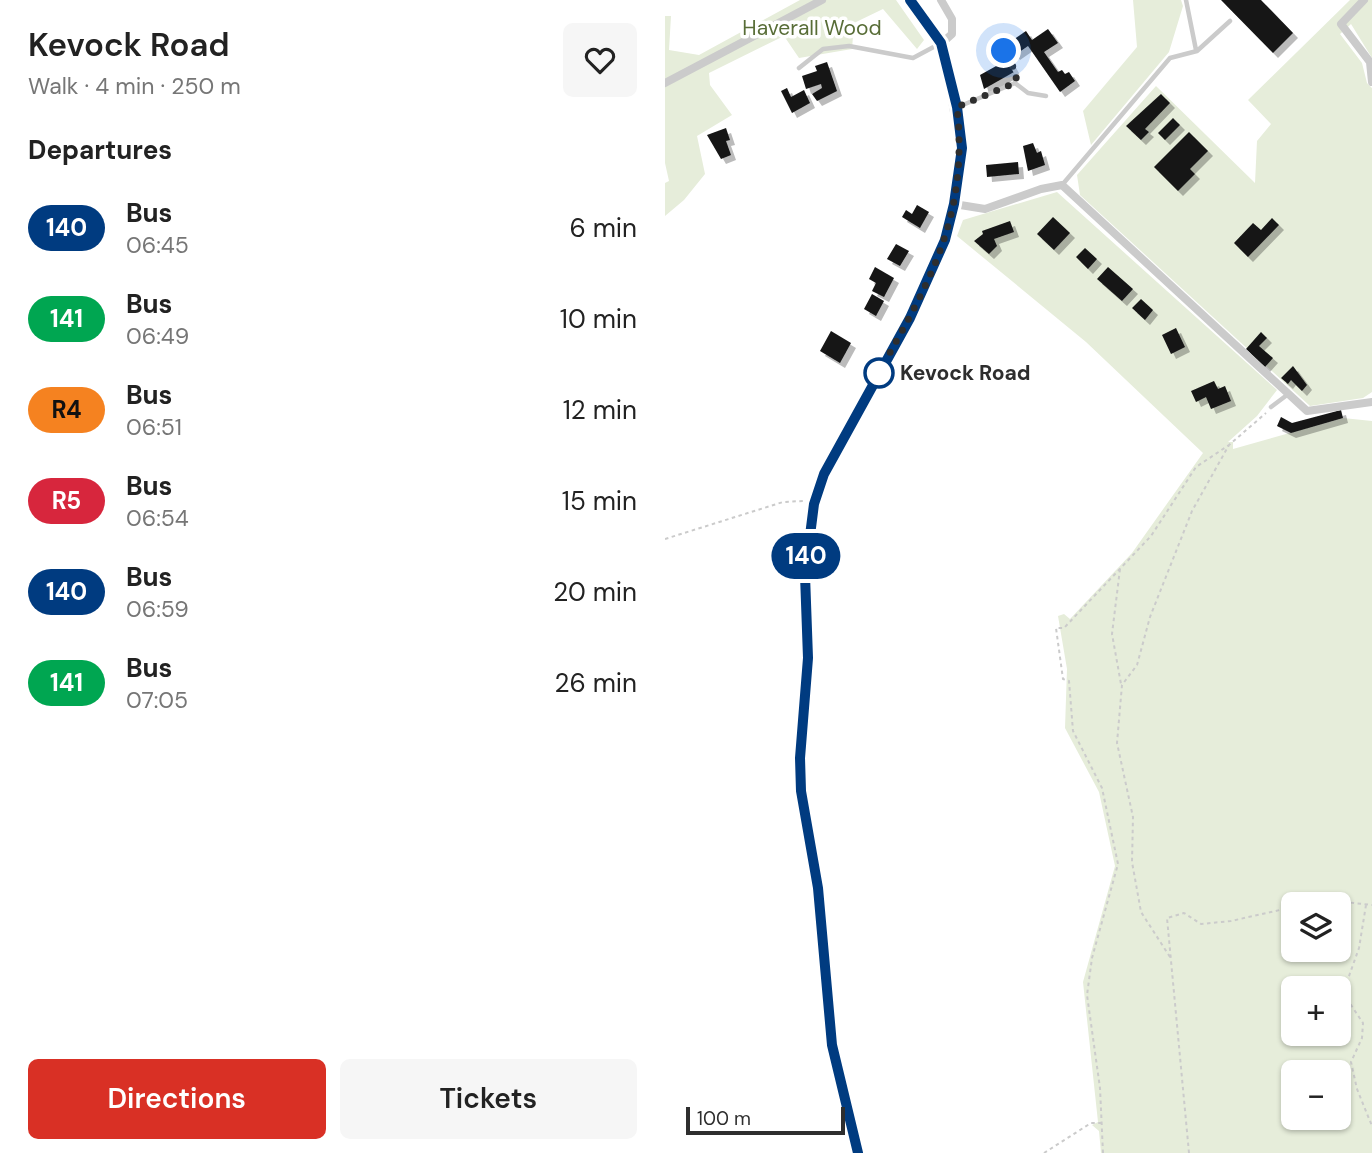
<!DOCTYPE html>
<meta charset="utf-8">
<style>
body{margin:0;font-family:"DM Sans",sans-serif;background:#f6f6f6;color:#222;height:100vh;display:flex;flex-direction:column;font-size:26px;white-space:nowrap}
*{box-sizing:border-box;margin:0}
p{font-size:23px;color:#767676}
.icon{flex:none;width:38px;height:38px;fill:none;stroke:currentColor;stroke-width:2;stroke-linecap:round;stroke-linejoin:round}
.map{position:relative;flex:1;overflow:hidden}
.details{display:flex;flex-direction:column;background:#fff;width:665px}
.details>*{flex:none}
.badge{padding:0 14px;border-radius:23px;font-size:24px;line-height:46px}
.controls{position:absolute;left:616px;top:892px;display:grid;gap:14px}
.controls a{display:grid;place-items:center;width:70px;height:70px;border-radius:10px;background:#fff;box-shadow:0 2px 5px #0004;font-size:35px}
.scale{position:absolute;left:21px;bottom:18px;width:159px;box-sizing:border-box;padding-left:7px;border:4px solid #2e2e2e;border-top:0;font-size:19px;line-height:24px;white-space:nowrap;color:#2e2e2e;-webkit-text-stroke:5px #fff;paint-order:stroke}
.you{position:absolute;width:35px;height:35px;margin:-18px;border:5px solid #fff;border-radius:50%;background:#1a73e8;box-shadow:0 0 0 10px #1a73e833}
.map>.badge{position:absolute;translate:-50% -50%;box-shadow:0 0 0 4px #fff}
h2{padding:0 28px;font-size:26px;line-height:63px}
.round{display:grid;place-items:center;flex:none;width:74px;height:74px;border-radius:10px;background:#f6f6f6}
.headline{display:flex;align-items:center;justify-content:space-between;height:119px;padding:0 28px}
h1{font-size:33px;font-weight:600;line-height:52px}
.button{display:flex;gap:14px;margin-top:auto;padding:14px 28px}
.button a{flex:1;height:80px;border-radius:10px;background:#d93025;color:#fff;font-size:28px;font-weight:600;line-height:80px;text-align:center}
.button a+a{background:#f6f6f6;color:#222}
ul{padding:0;list-style:none}
li{display:flex;align-items:center;gap:21px;height:91px;padding:0 28px}
li div{flex:1}
li b{display:block;font-size:26px}
li em{font-style:normal}
li .badge{min-width:77px;font-weight:700;text-align:center}
main{display:flex;flex:1;min-height:0}
.map>svg:first-child{display:block}
</style>
<main>
<section class="details">
<div class="headline"><div><h1>Kevock Road</h1><p>Walk · 4 min · 250 m</p></div><a class="round"><svg class="icon" aria-label="heart" viewBox="0 0 24 24"><path d="M12 20l-8-8c-3-5 5-10 8-4 3-6 11-1 8 4z"/></svg></a></div>
<h2>Departures</h2>
<ul>
<li><span class="badge" style="background:#003b80;color:#fff">140</span><div><b>Bus</b><p>06:45</p></div><em>6 min</em></li>
<li><span class="badge" style="background:#00a651;color:#fff">141</span><div><b>Bus</b><p>06:49</p></div><em>10 min</em></li>
<li><span class="badge" style="background:#f58220;color:#111">R4</span><div><b>Bus</b><p>06:51</p></div><em>12 min</em></li>
<li><span class="badge" style="background:#d7263d;color:#fff">R5</span><div><b>Bus</b><p>06:54</p></div><em>15 min</em></li>
<li><span class="badge" style="background:#003b80;color:#fff">140</span><div><b>Bus</b><p>06:59</p></div><em>20 min</em></li>
<li><span class="badge" style="background:#00a651;color:#fff">141</span><div><b>Bus</b><p>07:05</p></div><em>26 min</em></li>
</ul>
<div class="button"><a>Directions</a><a>Tickets</a></div>
</section>
<div class="map">
<svg width="707" height="1153" viewBox="0 0 707 1153">
<defs>
<filter id="shadow"><feDropShadow dx="5" dy="5" stdDeviation="0" flood-color="#0004"/></filter>
</defs>
<rect width="100%" height="100%" fill="#fff"/>
<path fill="#e6edda" fill-rule="evenodd" d="M135,0H231L259,40L252,49L218,9L189,23L187,49L134,58L119,36L44,73L45,85L67,115L32,136L40,174L19,200L0,216V183L4,181L0,163V16H6L4,50L34,55Z
M468,0H516L518,6L504,52L426,145L418,111L472,47Z
M685,0H707V58L686,24L675,34L697,63L702,83L707,88V392L698,398L645,406L415,195L412,175L491,86L590,183L592,141L606,124L583,100Z
M392,192L612,390L592,416L563,442H568V449L678,418L707,421V1153H436L434,1131L427,1125L433,1122L418,982L450,866L434,792L400,728L402,669L393,616L399,614L405,619L467,553L538,453L421,342L292,236L298,220ZM628,905H674V950H628ZM628,989H674V1034H628ZM628,1073H674V1118H628Z"/>
<path fill="#151515" filter="url(#shadow)" d="M556,0H596L628,33L608,53Z
M383,29L393,43L379,52L393,72L397,70L400,74L404,72L410,81L395,92L363,46L350,55L342,44L361,31L367,40Z
M342,60L349,72L319,89L315,75Z
M162,62L172,91L152,101L147,94L157,88L156,84L141,89L137,76L152,71L150,66Z
M122,88L126,97L139,90L145,103L127,113L116,91Z
M496,94L505,103L480,129L484,132L476,140L461,126Z
M508,118L515,125L500,140L493,133Z
M61,128L65,140L61,141L66,155L56,159L42,135Z
M524,132L543,151L525,169L530,174L513,191L489,167Z
M368,143L372,153L376,151L380,165L363,171L358,146Z
M353,162L354,174L322,177L321,165Z
M252,205L264,212L255,228L237,217L241,210L247,214Z
M388,217L405,233L389,250L372,234Z
M607,218L614,225L583,257L569,243L588,223L596,230Z
M345,221L349,232L329,239L332,246L324,254L309,241L318,234L317,231Z
M231,244L244,251L235,266L222,259Z
M420,248L432,259L423,269L411,257Z
M210,267L229,278L219,297L207,291L211,283L204,279Z
M443,267L468,289L457,301L432,279Z
M207,294L219,301L211,316L199,309Z
M476,299L488,310L480,320L467,308Z
M511,328L520,347L506,354L497,335Z
M166,331L186,343L175,363L155,351Z
M596,332L602,338L594,346L608,358L600,367L581,349Z
M628,366L642,385L637,391L626,380L623,384L616,378Z
M549,381L553,389L560,386L566,401L546,409L541,397L531,402L526,391Z
M676,410L678,418L626,433L612,426L616,417L627,423Z"/>
<g fill="none" stroke-linecap="round" stroke-linejoin="round">
<path stroke="#cbcbcb" stroke-width="2" stroke-dasharray="3.5 3.5" stroke-linecap="butt" d="M0,539L118,502L138,501
M455,569L447,634L456,684
M644,905L671,901L707,905
M701,905L694,948L678,993L698,1023L697,1038L686,1062L692,1089L707,1126
M505,957L476,912L467,862L468,817L452,743L457,685L472,665L485,617L527,511L564,445L601,413
M379,1153L426,1123H436
M438,1153L435,1088L422,995L427,958L453,864L437,788L408,731L404,681L398,679L391,628H399L486,536L531,467L564,445
M524,1153L502,918L519,913L536,924L566,921L628,907"/>
<path stroke="#cbcbcb" stroke-width="4.5" d="M521,0L531,50
M134,68L158,49L184,46L248,58L276,43
M350,83L363,93L381,96
M293,107L350,83L352,74L339,51
M397,185L505,58L532,51L565,21
M606,407L622,395"/>
<path stroke="#cbcbcb" stroke-width="8" d="M276,0L287,19V34L277,43
M699,0L676,24L705,62L707,82
M0,83L157,0
M289,204L320,209L376,189L397,185L642,411L707,402"/>
<path stroke="#a6a6a6" stroke-width="12" d="M193,1153L167,1045L153,888L136,791L135,758L143,658L140,575L149,504L159,474L245,318L280,240L289,204L297,148L286,82L277,43L245,0"/>
</g>
<g fill="none" stroke-linecap="round" stroke-linejoin="round">
<defs>
<path id="line" d="M193,1153L167,1045L153,888L136,791L135,758L143,658L140,575L149,504L159,474L245,318L280,240L289,204L297,148L292,107L276,43L245,0"/>
</defs>
<use href="#line" stroke="#fff" stroke-width="16"/>
<use href="#line" stroke="#003b80" stroke-width="10"/>
<path stroke="#2e2e2e" stroke-width="7" stroke-dasharray="0 12.6" d="M214,373L210,379C263,285 304,219 292,107L350,83L352,74L339,51"/>
</g>
<circle fill="#fff" stroke="#003b80" stroke-width="3.5" cx="214" cy="373" r="14"/>
<g text-anchor="middle" stroke-width="7" stroke-linejoin="round" paint-order="stroke">
<g font-size="21" fill="#586d37" stroke="#fff">
<text x="147" y="35">Haverall Wood</text>
</g>
<g font-size="21" font-weight="bold" fill="#2e2e2e" stroke="#fff" text-anchor="start">
<text x="235" y="380">Kevock Road</text>
</g>
</g>
</svg>
<div class="controls">
<a><svg class="icon" aria-label="layers" viewBox="0 0 24 24"><path d="M12 4l9 5-9 5-9-5zM3 14l9 5 9-5"/></svg></a>
<a>+</a>
<a>−</a>
</div>
<div class="scale">100 m</div>
<div class="you" style="left:339px;top:51px"></div>
<b class="badge" style="left:141px;top:556px;background:#003b80;color:#fff">140</b>
</div>
</main>
